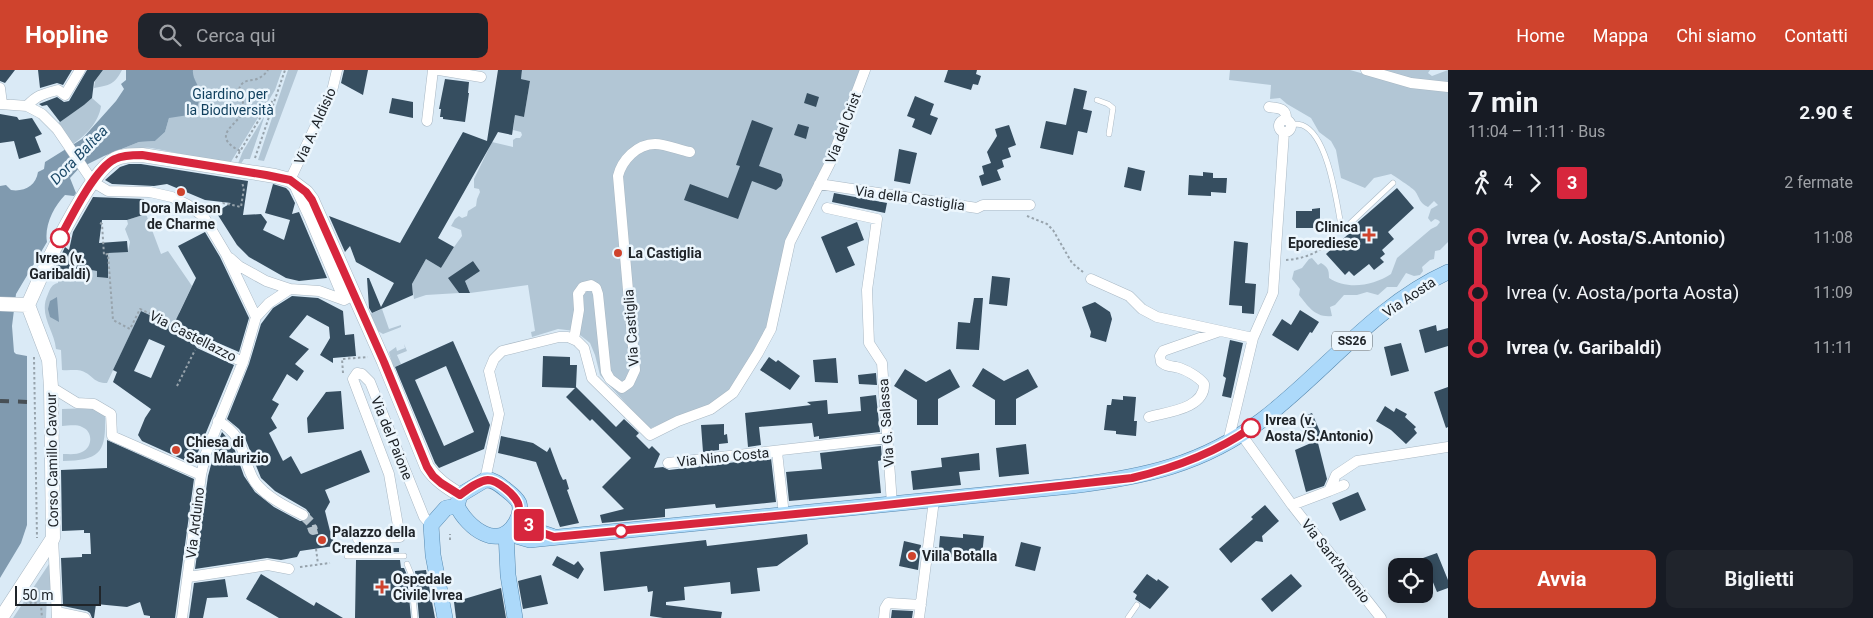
<!DOCTYPE html>
<html lang="it">
<meta charset="utf-8">
<style>
body{margin:0;font-family:Roboto,sans-serif;background:#20242c;color:#f1f3f6;height:100vh;display:flex;flex-direction:column;font-size:19px;white-space:nowrap}
*{box-sizing:border-box;margin:0}
p{font-size:16px;color:#9ea1a6}
.icon{flex:none;width:28px;height:28px;fill:none;stroke:currentColor;stroke-width:2;stroke-linecap:round;stroke-linejoin:round}
.map{position:relative;flex:1;overflow:hidden}
.details{display:flex;flex-direction:column;background:#171b24;width:425px}
.details>*{flex:none}
.badge{padding:0 10px;border-radius:4px;font-size:18px;line-height:32px}
.buttons{position:absolute;left:1388px;top:488px;display:grid;gap:10px}
.buttons a{display:grid;place-items:center;width:45px;height:45px;border-radius:10px;background:#171b24;box-shadow:0 2px 12px #0003;font-size:25px}
.scale{position:absolute;left:15px;bottom:12px;width:86px;box-sizing:border-box;padding-left:5px;border:2px solid #20252a;border-top:0;font-size:14px;line-height:18px;white-space:nowrap;color:#20252a;-webkit-text-stroke:4px #ecf6fd;paint-order:stroke}
.map>.badge{position:absolute;translate:-50% -50%;box-shadow:0 0 0 2px #fff}
.legs{display:flex;align-items:center;gap:8px;height:55px;padding:0 20px;font-size:16px}
.legs p{margin-inline-start:auto}
.head{display:flex;align-items:center;justify-content:space-between;height:85px;padding:0 20px}
h1{font-size:28px;font-weight:700;line-height:38px}
.cta{display:flex;gap:10px;margin-top:auto;padding:10px 20px}
.cta a{flex:1;height:58px;border-radius:10px;background:#cf432d;color:#fff;font-size:20px;font-weight:700;line-height:58px;text-align:center}
.cta a+a{background:#20242c;color:#f1f3f6}
ul{padding:0 20px;list-style:none}
li{display:flex;align-items:center;gap:18px;height:55px;font-size:19px}
li i{display:grid;place-items:center;width:8px;height:100%;margin:0 6px;background:currentColor}
li i::after{content:'';width:12px;height:12px;margin:-6px;border:4px solid;border-radius:50%;background:#171b24}
li p{margin-inline-start:auto}
li:first-child i{background:linear-gradient(#0000 50%,currentColor 0)}
li:last-child i{background:linear-gradient(currentColor 50%,#0000 0)}
header{display:flex;align-items:center;gap:30px;box-sizing:border-box;height:70px;padding:0 25px;background:#cf432d;color:#fff}
header strong{font-size:24px}
nav{display:flex;gap:28px;margin-inline-start:auto;font-size:18px}
.search{width:350px;height:45px;background:#20242c;display:flex;align-items:center;gap:12px;box-sizing:border-box;padding:0 18px;border-radius:10px;color:#9ea1a6;font-size:19px}
main{display:flex;flex:1;min-height:0}
.map>svg:first-child{display:block}
</style>
<header>
<strong>Hopline</strong>
<div class="search"><svg class="icon" aria-label="search" viewBox="0 0 24 24"><circle cx="10" cy="10" r="6"/><path d="M15 15l6 6"/></svg>Cerca qui</div>
<nav><a>Home</a><a>Mappa</a><a>Chi siamo</a><a>Contatti</a></nav>
</header>
<main>
<div class="map">
<svg width="1448" height="548" viewBox="0 0 1448 548">
<rect width="100%" height="100%" fill="#daeaf6"/>
<path fill="#b2c6d5" d="M103,0H122C114,15 110,15 94,18L95,11Z
M193,0H282L275,20L229,95C203,90 177,82 151,78C142,77 130,80 124,78L139,72L155,71L165,62L169,48L198,17L192,5Z
M288,0H298L264,91L258,90Z
M522,0H863L828,92L788,171L769,258L730,319L709,335L688,342L649,359L600,305L595,285L590,273L575,261L558,259L532,267L531,262L535,261L528,215L470,223L465,211L480,201L473,191L449,208L459,223L426,225L414,229L412,214L426,189L441,198L454,177L462,166L461,160L451,156L455,149L459,146L462,148L467,146L468,141L476,136L477,129L480,122L479,119L474,118V109L492,72L513,77V70L516,68H520L522,65L521,62L513,60L515,45L524,47L530,11L521,9Z
M1230,0H1350L1411,17L1448,21V172L1440,180L1435,181L1434,189L1430,190L1422,197L1423,201L1420,205L1414,206L1406,203L1397,217H1387L1378,225L1367,222L1357,225H1344L1335,235L1330,237L1332,246C1315,248 1308,236 1299,225L1300,219L1292,209L1294,201L1302,198L1309,189L1312,188L1318,195L1321,193C1328,197 1329,200 1329,208C1347,220 1373,216 1391,204L1397,188L1431,159L1437,156L1440,152L1438,150L1435,149L1431,152L1428,148L1431,139L1438,135L1434,131L1428,137C1419,133 1420,128 1415,121C1414,119 1393,105 1391,104L1374,108L1365,118L1341,108L1336,80L1331,71L1319,62L1311,48L1287,34L1280,28L1270,29L1271,15L1229,10Z
M1384,0H1430L1428,3L1432,6L1448,0V14L1412,10L1383,1Z
M92,28L101,36C99,52 85,67 71,75L58,53L84,35Z
M265,45L250,89H244L239,97L237,96L243,81Z
M146,144L161,184L168,181L192,216L179,243L181,244L175,257L141,241L107,313C93,313 93,305 82,301C77,299 68,301 62,300L61,280L56,279C54,259 38,245 48,224C50,219 52,214 58,213V210L76,209L78,198L97,201V207L108,208L107,183L128,181L130,172L125,159L128,154L127,150Z
M382,239L389,259L401,255V257L383,264L376,260L370,244Z
M404,274L407,281L397,285L401,294L393,298L389,282L396,277L397,281L405,278Z
M93,338L105,345C106,381 102,390 63,391V384C69,384 77,385 82,382C93,377 93,361 82,357C76,354 68,356 62,356V339Z
M49,494L52,496L51,521L47,524L46,548H13Z"/>
<path fill="#809aaf" d="M126,0H193C192,9 199,14 200,23C200,30 197,37 195,44L169,48L165,62L155,71L139,72L104,86L88,94L81,96L70,108L76,123L74,126L65,125C54,136 44,156 47,172L16,224L12,256L14,282L16,284L27,286V455L21,473L0,508V116L6,115L11,120C24,122 36,116 38,102L44,99L45,92L82,69L116,31L124,19L121,14L126,10Z
M57,227L59,252L50,247L48,239L50,231Z"/>
<path fill="#364e60" fill-rule="evenodd" d="M0,0H15L5,13L0,11Z
M38,0H72L63,15L57,13L40,18Z
M87,0H103L94,12L92,28L84,35L60,52L47,35L42,36L39,34L57,27L64,32L69,31Z
M344,0H368L363,25L341,13Z
M498,0H522L521,9L530,11L524,47L515,45L512,65L498,62L438,168L454,177L441,198L426,189L412,214L413,225L372,243L369,238L367,208H369L381,237L394,213L356,192L350,176L345,182L329,146L400,173L463,62L487,71Z
M948,0H977L976,4L981,6L978,15L973,14L971,20L944,12Z
M445,9L469,12L468,23H469L465,52L443,49V47H440L441,39H439Z
M1074,18L1087,21L1083,39L1092,41L1087,63L1078,61L1073,85L1040,78L1046,51L1066,55Z
M807,23L819,27L816,37L804,33Z
M915,26L934,34L930,45L938,48L931,65L912,57L915,49L907,46Z
M392,28L413,32V48L389,43Z
M0,44L17,47L19,50L32,48L42,64L35,67L41,82L19,89L14,71L0,73Z
M752,50L773,58L759,96L781,104L783,110L781,116L776,120L752,111L738,149L684,130L690,114L728,128L740,96L736,95Z
M798,54L809,57L806,69L794,65Z
M1009,55L1016,75L1008,78L1011,87L1002,90L1004,97L997,100L1001,110L982,116L979,106L984,104L982,96L991,93L987,82L997,66L995,59Z
M899,79L917,83L910,114L894,111Z
M129,94H141L248,111L243,145L261,144L267,152L263,160L284,170L290,150L265,143L273,114L286,118L289,121L295,133L292,144L299,142L327,208L299,211L286,208L249,187L237,175L216,142L231,133L205,130L167,114L154,116L112,114L105,110L120,97Z
M1128,97L1145,101L1141,121L1124,117Z
M1203,102L1213,103V108H1227L1226,123L1211,122V126L1188,125L1189,105L1203,106Z
M1397,118L1414,138L1388,162L1394,169L1382,180L1385,184L1380,188L1384,192L1374,200L1369,194L1354,206L1349,201L1345,205L1326,184L1353,160L1351,158L1359,151Z
M834,123L887,133L885,143L832,132Z
M93,127L144,129L146,144L127,150H102L99,173L127,171L128,182L108,183V208L97,207V201L78,198L76,209H57L55,198L65,177L69,180L73,162Z
M1320,138V158H1296V141H1312V139Z
M857,152L864,170L847,177L855,195L836,203L821,167Z
M205,162L220,187L249,248L239,282L202,266H196L194,270L193,273L197,278L234,295L193,394L142,371L138,365L145,348L151,339L113,312L117,302L113,300L141,241L173,256L196,208L178,176ZM149,269L165,276L151,308L134,301Z
M1234,171L1248,173L1245,213L1256,214L1254,244L1242,243V236L1229,235Z
M473,191L480,201L465,211L470,223H459L448,208Z
M992,206L1010,208L1007,236L989,234Z
M292,226L318,228L343,241L345,265L354,264L356,286L333,288V293L320,285L330,268L329,257L307,245L289,267L309,279L295,294L304,301L297,311L287,304L272,330L279,334L271,348L277,358L269,363L283,391L291,386L301,404L361,380L370,402L325,420L330,432L325,441L330,461L332,460L334,476L300,481L297,487L281,490L267,488L195,499L208,406L215,380L222,362L233,375L244,406L255,422L274,437L300,451H306L309,448L310,444L306,439L275,421L261,408L245,368L239,359L227,349L249,294L261,254L273,238Z
M974,228H983L979,280L956,279L958,252L970,253Z
M1095,232L1110,242L1112,249L1106,272L1090,267L1091,262L1082,237Z
M1300,240L1319,252L1312,263L1310,262L1298,281L1272,265L1282,249L1291,255Z
M1436,255L1437,261L1448,258V276L1425,283L1419,260Z
M1230,270L1243,273L1231,328L1222,326L1226,308L1223,306Z
M453,271L490,355L484,379L439,398L435,393L395,297ZM446,296L474,362L444,376L415,310Z
M1401,273L1409,301L1391,306L1384,277Z
M543,286L570,287V295H577L576,317L616,357L624,349L639,363L636,366L649,379L652,376L660,384L654,398L663,397L669,400L771,388L776,432L716,438L715,434L665,439V447L602,453L600,445L624,439L602,417L631,388L592,349L590,351L566,327L575,318L542,317Z
M769,287L776,292L778,290L800,306L790,320L760,300Z
M836,288L838,313L815,312L813,290Z
M983,298L1004,311L1028,299L1038,317L1016,329V355H995V330L972,316Z
M905,299L926,312L950,299L960,317L938,329V355H917V330L894,316Z
M876,303L877,315L859,314L858,305Z
M1448,317V357L1446,358L1434,322Z
M341,321L344,359L308,363L307,348L326,322Z
M876,325L880,362L819,369V366L814,367L812,353L759,357L761,375L748,377L745,343L811,335L807,332L827,330L828,344L861,341L860,327Z
M1123,326L1136,327L1134,351H1137L1136,366L1116,364V361L1104,360L1107,335H1111L1112,329L1123,330Z
M1385,336L1394,342L1396,338L1407,344L1405,347L1416,357L1414,359L1417,363L1406,374L1391,360L1376,351Z
M1312,343L1324,371L1318,373L1327,409L1324,416L1306,422L1295,380L1311,373L1300,348Z
M724,354V365L727,364L728,373L719,374V380L703,382L701,355Z
M501,366L533,373L547,382L550,377L560,404L563,410L566,409L569,419L567,420L579,453L560,457L536,392L498,383Z
M107,370L194,409L175,548H150V546L144,545L140,532L127,537L96,534L94,548H92L90,543L87,541L63,536L61,488L82,487V484H91L90,463H84V460L62,461L61,400L107,398Z
M1026,374L1029,404L999,407L996,378Z
M881,376L882,390L878,391L881,423L789,431L786,402L822,399L820,383Z
M979,383L980,400L959,402L961,415L913,420L911,401L942,397L941,388Z
M1358,422L1366,440L1340,451L1332,433Z
M1265,435L1279,451L1262,466L1263,472L1256,471L1231,493L1219,479L1253,449L1251,447Z
M807,464L808,474L777,496L757,498L760,521L731,524L730,512L684,517L685,530L666,532V535L722,542L721,548H663L650,546L653,521L648,522L647,516L604,521L600,482L706,470L707,476Z
M963,464L984,466L982,486L963,485V488L934,486L935,477L939,478L940,466L963,468Z
M904,471L921,475L918,500L899,496Z
M1021,472L1041,477L1035,501L1015,496Z
M399,478V482H356V479Z
M1437,483L1448,510V518L1437,522L1423,488Z
M557,486L574,495L578,491L584,499L578,509L552,495Z
M356,490H400L401,498H404L407,505L411,548H355Z
M426,500L435,548H419L415,501Z
M261,504L314,536L316,532L343,548H279L246,529Z
M1147,504L1157,511L1158,509L1169,517L1150,539L1135,529L1137,525L1133,522Z
M1291,504L1302,516L1272,542L1261,529Z
M541,505L548,534L523,539L518,511Z
M225,509L228,527L207,528L203,548H189L194,513Z
M501,518L506,548H456L454,532Z
M892,540L913,541L912,548H891Z"/>
<g fill="none" stroke-linecap="round" stroke-linejoin="round">
<path stroke="#b5c3cd" stroke-width="10" stroke-dasharray="10 5" stroke-linecap="butt" d="M303,445L311,453L313,460L317,459"/>
<defs>
<path id="lane" d="M1097,30L1108,34L1113,38L1109,64
M1291,54C1295,54 1299,54 1302,55C1329,65 1337,136 1342,161L1393,113
M347,486H404
M407,494L411,504L415,548
M1128,548L1137,535"/>
<path id="street" d="M439,0L481,7
M1366,0L1411,13L1448,17
M0,18L2,34
M0,34L27,36L42,44L57,59L93,112L108,121L150,122L172,127L188,135L204,147L226,184L256,247
M27,36C37,25 43,24 58,20L65,25L80,0
M1269,37C1279,38 1287,38 1286,50
M1279 56a6 6 0 1 1 12 0a6 6 0 1 1-12 0Z
M427,51L433,0
M290,110L332,21L337,0
M819,114L977,138L983,135H1030
M296,119L310,149L344,230
M827,138L877,149L867,220L869,273L882,293L892,434
M230,188L239,196L266,211L290,219L319,221L344,230L354,225
M1091,209L1129,226L1142,239L1157,247L1253,268L1228,372
M1253,268L1273,223L1284,62
M574,269L579,240L578,224L583,217L591,215L596,218L598,224L606,302L610,309L622,318L629,313L635,300L618,106C622,90 637,74 655,74C666,74 679,80 690,82
M200,272L243,292
M51,317L77,333L94,334L111,344L112,366L201,405
M1149,347C1166,342 1205,339 1204,314C1199,307 1185,299 1176,297C1169,296 1166,296 1161,292L1160,286L1163,281L1220,261
M218,351C248,368 240,388 255,412C266,427 287,437 303,445
M1241,364L1292,435L1381,548
M777,382L784,445
M668,393L887,368
M485,410L499,344L489,301L494,289L502,281L559,267H568L577,271L584,278L592,308L650,365L678,351L711,339L733,323L758,283L771,259L790,172L830,93L865,0
M1329,421L1344,415
M1292,435L1329,421L1336,405L1357,391L1448,377
M53,468L57,548
M358,469L400,467L389,404L353,309L357,303L362,304L370,312L424,447L431,455
M189,507L268,495L289,499
M57,542L85,548
M182,548L201,405L206,383L243,292L256,247L269,233L290,219
M884,548L885,538L888,533L921,535
M919,548L934,430"/>
<path id="secondary" d="M0,234L28,235
M28,235C41,205 88,102 115,89C123,85 133,85 142,85L275,106L290,110L306,122L312,130L384,292L427,397C436,410 447,417 460,425
M1,548L53,468L51,317L49,290L28,235"/>
<path id="primary" d="M485,410C493,409 499,414 505,419C510,423 516,427 519,433C521,439 519,447 516,452C499,483 467,457 457,436L460,425Z
M518,448L537,461L552,466
M506,463L530,470L539,469L1071,416C1144,407 1202,395 1262,350C1325,302 1375,235 1448,202
M506,463L508,505L515,548
M445,548L433,485L431,455L446,438L457,436"/>
</defs>
<use href="#lane" stroke="#a9b8c4" stroke-width="6"/>
<use href="#street" stroke="#a9b8c4" stroke-width="11"/>
<use href="#secondary" stroke="#a9b8c4" stroke-width="15"/>
<use href="#primary" stroke="#5789af" stroke-width="16"/>
<path stroke="#97a3ac" stroke-width="2" stroke-dasharray="2.5 2.5" stroke-linecap="butt" d="M240,81C207,64 242,54 244,38C244,31 236,21 241,15C245,9 254,11 259,8C263,6 266,3 268,0
M236,88L260,48L274,29
M255,88L285,0
M151,134L152,144
M208,137L223,133L241,137L244,118L242,113
M1027,146L1047,154L1053,160L1072,193L1083,202
M100,153L102,154L104,185L108,184L113,250L130,259L140,239L194,264
M1286,190C1305,189 1324,181 1336,166
M34,287L37,468
M343,303L342,289L368,287
M177,316L195,280
M450,470V464
M316,479L318,494
M300,497L330,493
M25,535L33,532L41,535L42,548"/>
<use href="#lane" stroke="#fff" stroke-width="5"/>
<use href="#street" stroke="#fff" stroke-width="10"/>
<use href="#secondary" stroke="#fff" stroke-width="14"/>
<use href="#primary" stroke="#acd9fa" stroke-width="15"/>
<path stroke="#474f55" stroke-width="4" stroke-dasharray="9 9" stroke-linecap="butt" d="M0,331L29,332"/>
</g>
<g fill="none" stroke-linecap="round" stroke-linejoin="round">
<defs>
<path id="line-1" d="M60,168C70,149 95,98 115,89C123,85 133,85 142,85L266,105L290,110L306,122L312,130L384,292L427,397L433,406L441,413L460,425C468,419 478,411 488,410C497,410 514,424 518,433C520,438 519,443 518,448L537,461L554,467L858,438L1132,408C1174,398 1215,383 1251,358"/>
</defs>
<use href="#line-1" stroke="#fff" stroke-width="11"/>
<use href="#line-1" stroke="#d7263d" stroke-width="8"/>
</g>
<g fill="#cf432d" stroke="#ecf6fd" stroke-width="2">
<circle cx="181" cy="122" r="5"/>
<path d="M1366.5 157.5h5v5h5v5h-5v5h-5v-5h-5v-5h5z"/>
<circle cx="618" cy="183" r="5"/>
<circle cx="176" cy="380" r="5"/>
<circle cx="322" cy="470" r="5"/>
<circle cx="912" cy="486" r="5"/>
<path d="M379.5 509.5h5v5h5v5h-5v5h-5v-5h-5v-5h5z"/>
</g>
<g fill="#fff" stroke="#d7263d" stroke-width="2.5">
<circle cx="60" cy="168" r="9"/>
<circle cx="1251" cy="358" r="9"/>
<circle cx="621" cy="461" r="6"/>
</g>
<g text-anchor="middle" stroke-width="5" stroke-linejoin="round" paint-order="stroke">
<rect fill="#ecf6fd" stroke="#5d6469" stroke-width="1" x="1332" y="261.5" width="40" height="19" rx="4"/>
<g font-size="12" font-weight="bold" fill="#20252a">
<text x="1352" y="275">SS26</text>
</g>
<g font-size="14" fill="#103f5d" stroke="#ecf6fd">
<text x="230" y="29">Giardino per<tspan x="230" dy="16">la Biodiversità</tspan></text>
</g>
<g font-size="14" fill="#20252a" stroke="#ecf6fd">
<text transform="translate(315 56) rotate(-66)" y="5">Via A. Aldisio</text>
<text transform="translate(843 58) rotate(-69)" y="5">Via del Crist</text>
<text transform="translate(910 128) rotate(8)" y="5">Via della Castiglia</text>
<text transform="translate(1409 227) rotate(-34)" y="5">Via Aosta</text>
<text transform="translate(631 258) rotate(-94)" y="5">Via Castiglia</text>
<text transform="translate(193 266) rotate(27)" y="5">Via Castellazzo</text>
<text transform="translate(886 353) rotate(-94)" y="5">Via G. Salassa</text>
<text transform="translate(392 368) rotate(68)" y="5">Via del Paione</text>
<text transform="translate(723 387) rotate(-6)" y="5">Via Nino Costa</text>
<text transform="translate(52 390) rotate(-91)" y="5">Corso Camillo Cavour</text>
<text transform="translate(195 453) rotate(-83)" y="5">Via Arduino</text>
<text transform="translate(1336 491) rotate(52)" y="5">Via Sant'Antonio</text>
</g>
<g font-size="14" font-weight="bold" fill="#20252a" stroke="#ecf6fd" text-anchor="start">
<text x="181" y="143" text-anchor="middle">Dora Maison<tspan x="181" dy="16">de Charme</tspan></text>
<text x="1358" y="162" text-anchor="end">Clinica<tspan x="1358" dy="16">Eporediese</tspan></text>
<text x="628" y="188">La Castiglia</text>
<text x="186" y="377">Chiesa di<tspan x="186" dy="16">San Maurizio</tspan></text>
<text x="332" y="467">Palazzo della<tspan x="332" dy="16">Credenza</tspan></text>
<text x="922" y="491">Villa Botalla</text>
<text x="393" y="514">Ospedale<tspan x="393" dy="16">Civile Ivrea</tspan></text>
</g>
<g font-size="14" font-weight="bold" fill="#20252a" stroke="#ecf6fd">
<text x="60" y="193">Ivrea (v.<tspan x="60" dy="16">Garibaldi)</tspan></text>
<text x="1265" y="355" text-anchor="start">Ivrea (v.<tspan x="1265" dy="16">Aosta/S.Antonio)</tspan></text>
</g>
<g font-size="15" font-style="italic" fill="#1b4867" stroke="#ecf6fd">
<text transform="translate(79 85) rotate(-46)" y="5">Dora Baltea</text>
</g>
</g>
</svg>
<div class="buttons">
<a><svg class="icon" aria-label="locate" viewBox="0 0 24 24"><circle cx="12" cy="12" r="6"/><path d="M12 2v4M12 18v4M2 12h4M18 12h4"/></svg></a>
</div>
<div class="scale">50 m</div>
<b class="badge" style="left:529px;top:455px;background:#d7263d;color:#fff">3</b>
</div>
<section class="details">
<div class="head"><div><h1>7 min</h1><p>11:04 – 11:11 · Bus</p></div><b>2.90 €</b></div>
<div class="legs"><svg class="icon" aria-label="walk" viewBox="0 0 24 24"><circle cx="13" cy="4" r="2"/><path d="M13 8l-2 6 4 7M11 14l-3 7M7 12l3-4h3l4 4"/></svg>4<svg class="icon" aria-label="forward" viewBox="0 0 24 24"><path d="M9 5l7 7-7 7"/></svg><b class="badge" style="background:#d7263d;color:#fff">3</b><p>2 fermate</p></div>
<ul>
<li><i style="color:#d7263d"></i><b>Ivrea (v. Aosta/S.Antonio)</b><p>11:08</p></li>
<li><i style="color:#d7263d"></i><span>Ivrea (v. Aosta/porta Aosta)</span><p>11:09</p></li>
<li><i style="color:#d7263d"></i><b>Ivrea (v. Garibaldi)</b><p>11:11</p></li>
</ul>
<div class="cta"><a>Avvia</a><a>Biglietti</a></div>
</section>
</main>
